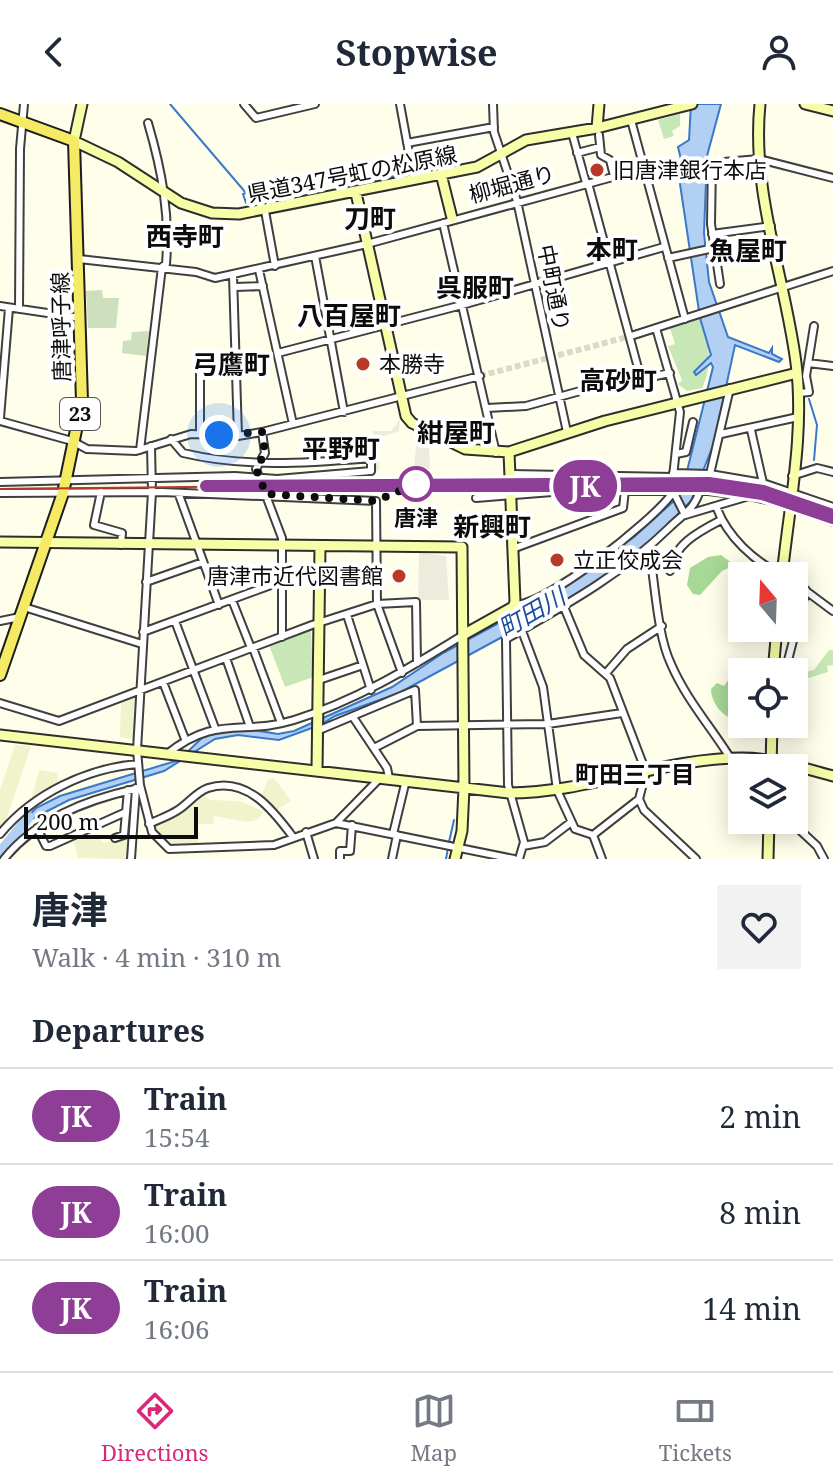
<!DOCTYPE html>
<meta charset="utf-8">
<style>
body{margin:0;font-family:"Noto Serif","Noto Sans JP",serif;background:#f2f2f3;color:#1f2937;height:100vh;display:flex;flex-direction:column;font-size:30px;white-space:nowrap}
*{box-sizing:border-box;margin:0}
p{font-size:26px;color:#747a83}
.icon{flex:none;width:44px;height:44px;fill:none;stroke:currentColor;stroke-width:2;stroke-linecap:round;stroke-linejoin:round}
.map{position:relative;height:755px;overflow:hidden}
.details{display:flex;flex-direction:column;background:#fff;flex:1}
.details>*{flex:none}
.badge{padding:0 16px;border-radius:26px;font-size:28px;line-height:52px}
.needle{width:52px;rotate:341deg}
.controls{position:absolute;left:728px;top:458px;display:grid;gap:16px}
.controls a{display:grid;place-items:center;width:80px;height:80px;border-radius:0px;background:#fff;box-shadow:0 4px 20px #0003;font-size:40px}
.scale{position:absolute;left:24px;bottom:20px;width:174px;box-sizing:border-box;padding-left:8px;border:4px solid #0c0c0c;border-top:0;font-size:22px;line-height:28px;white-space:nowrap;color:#0c0c0c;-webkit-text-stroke:6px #fff;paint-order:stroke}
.you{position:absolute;width:40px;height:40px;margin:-20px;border:6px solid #fff;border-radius:50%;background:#1a73e8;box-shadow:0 0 0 12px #1a73e833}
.map>.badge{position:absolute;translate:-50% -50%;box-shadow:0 0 0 4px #fff}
h2{padding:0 32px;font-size:30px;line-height:72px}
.round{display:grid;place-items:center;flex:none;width:84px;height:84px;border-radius:0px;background:#f2f2f3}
.head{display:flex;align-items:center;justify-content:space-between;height:136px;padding:0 32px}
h1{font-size:38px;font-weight:700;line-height:60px}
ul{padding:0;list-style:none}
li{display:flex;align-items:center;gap:24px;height:96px;padding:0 32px;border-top:2px solid #e0e1e3}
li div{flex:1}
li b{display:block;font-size:30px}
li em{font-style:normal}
li .badge{min-width:88px;font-weight:700;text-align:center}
header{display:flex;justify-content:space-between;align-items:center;height:104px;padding:0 32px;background:#fff;font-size:36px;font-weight:700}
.tab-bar{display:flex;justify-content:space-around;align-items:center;height:112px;border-top:2px solid #e0e1e3;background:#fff;font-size:22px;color:#747a83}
.tab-bar a{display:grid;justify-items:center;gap:4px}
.tab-bar .selected{color:#db2777}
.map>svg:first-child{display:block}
</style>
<header><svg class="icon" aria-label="back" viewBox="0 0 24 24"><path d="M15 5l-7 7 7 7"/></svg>Stopwise<svg class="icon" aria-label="person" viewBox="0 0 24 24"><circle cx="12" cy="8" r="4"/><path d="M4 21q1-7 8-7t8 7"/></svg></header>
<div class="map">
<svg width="833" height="755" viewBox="0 0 833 755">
<rect width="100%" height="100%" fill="#fffeea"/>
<path fill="#f0f3cc" d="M136,591L134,635L120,633L121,597Z
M15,641L31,642L5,719L0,725V686Z
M39,666L58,669L57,682L31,696Z
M274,674L291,697L275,707L261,692L268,676Z
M202,690L210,696L240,697L264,708L257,716L247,718L214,712L213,720H198V741L173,742L157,734L151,721Z
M81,729L85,733L96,732L104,739L128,733L127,755L78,754L73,732Z"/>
<path fill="#c7e7b6" d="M680,10V22L672,27L674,32L664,35L658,16Z
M700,215C711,236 712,264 702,284L687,287L678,280L682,276L668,242L675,240L670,224Z
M311,525L313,573L285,583L269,541Z
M829,546H833V561L827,562L828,568L805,575L803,588L796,590L794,581L798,570L814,566Z"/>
<path fill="#a8d895" d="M721,451L732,459L731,463L722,467L700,491L693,490L687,481L690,464L708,453Z
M732,571L742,574V605L734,615C721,612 711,597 711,585L717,579L724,582Z"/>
<path fill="#cedfbd" d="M102,186L103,194H119L116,224H88L86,187Z
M149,227L146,252L122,249L123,237L131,236L132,228Z"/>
<path fill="#edebdb" d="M400,315L399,327L378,334L379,365L373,370V327H391Z
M417,333L429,338L430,365H414Z
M419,448L446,452L449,496H418Z"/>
<path fill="#b1d0f4" stroke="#3a78c9" stroke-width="2" d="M691,0H721L707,52L704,129L709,178L728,233L769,249L772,244V250L782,255L779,258L735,241L714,339L691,397L644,444L563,500L399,589L335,612L320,621L279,636L238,631L215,635L164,667L69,696L20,721L36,704L60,692L179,656L205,631L247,625L278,630L294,627L392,583L443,549L551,491L634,433L677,394L683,383L713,263L711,259L696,271L694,268L711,251L700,214L680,80L683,64L678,43L689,36Z
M401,59L403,70L359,79L357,71Z"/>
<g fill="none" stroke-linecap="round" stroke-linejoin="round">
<path stroke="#3a78c9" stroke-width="2" d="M170,0L246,89L243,90L246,99L255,97
M809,295L817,321L814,356
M449,738L454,716
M446,755L448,744"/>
<path stroke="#b1d0f4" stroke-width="10" d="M0,748L29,713"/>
<path stroke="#dbdac9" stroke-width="6" stroke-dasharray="6 3" stroke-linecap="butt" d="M480,272L631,232"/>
<defs>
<path id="street" d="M244,0L256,14L315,0
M400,0L414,76
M493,0L494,28L517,97L567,328
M631,16L685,215
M572,29L586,79
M599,31L601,51L610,56L614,72
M407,39L494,23
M577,49L600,43
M712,58L711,120L720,180
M588,79L641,275L670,269
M265,107L275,162
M443,119L496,349
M712,130L771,122
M315,152L344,308
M668,154L714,144
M79,155L196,168L215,174L367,140L642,65L759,55L833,74
M259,166L293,320
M233,172L238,332
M235,183L263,182
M0,202L81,214
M19,205L20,45L24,0
M631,232L833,167
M278,249L462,201L664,143
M808,259L833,262
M799,289L809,288L806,272L814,222
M487,304L526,302L620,276L641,275
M0,314L9,204
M0,317L72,337L87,345L136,347L191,330L238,332L262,328L480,272
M751,326L763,379
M262,328L265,349L256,365L282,434V533
M200,330V267L237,266
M721,330L798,313
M151,342L152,388L137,646L140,681L152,728L169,745L274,741L336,719L514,755
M140,346L162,163L166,160C170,110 162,67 148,19
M676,350L686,348L693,318
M673,369L710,370L763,379L833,403
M511,370L673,373
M710,370L730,284
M792,372L817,364L833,368
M0,378L235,372L277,375L371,367V354C307,359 246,364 183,349L171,335
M101,388L94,421L122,429L121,441
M0,389L162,388L376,397L377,500L402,569
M179,391L219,501
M476,394L565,387H673L685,411
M716,402C727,433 754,457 783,472
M685,411L749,392L789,401L833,418
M515,444L623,404L625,386
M649,444C655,478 657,531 671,560C686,595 711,623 731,655
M670,467C674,440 698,428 721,416
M146,478L203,458
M794,478L833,507
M232,496L251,544
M514,501C547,501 651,418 671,391L680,308L656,224
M24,503L142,540
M513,503L543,583L557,686L575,725L593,731
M564,503L584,551L610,574L646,668L639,695L644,706L696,755
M347,511L371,586
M0,517L20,513
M175,517L215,624
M143,528L282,477
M253,544L281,619
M226,554L249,620
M607,568L627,545L662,522
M785,568L806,486
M319,576L363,561
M163,578L185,635
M0,599L59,617L312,521L377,500L416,498L417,559
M353,613L387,664L389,674
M317,627L415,586L417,622
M374,644L417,622L548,620L622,609
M167,650C217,610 243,632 294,616C355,597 408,565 463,531
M789,716L817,742L824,755
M336,719L380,674
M149,720C159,715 169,712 178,706C188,700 196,688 208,684C247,672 273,706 293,733
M37,724L46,742H50L126,708
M306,728L314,755
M0,730C33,690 87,664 138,660
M393,730L406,676
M593,731L639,695
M593,731L602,755
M115,734L124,731L128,686
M523,742L545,738L570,719
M4,755C36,715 86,696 135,685
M131,755L136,684
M340,755V747H350L352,721
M392,755L397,731
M519,755L524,738L508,681L506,535C564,502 621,471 670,423C682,411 695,405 700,386L749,392"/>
<path id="secondary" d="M82,0L74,37L118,58L181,99L212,109L239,110L477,63L526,36L597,24L692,0
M760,0C751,88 785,173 796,259C805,329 789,403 782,472
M805,0L833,7
M597,24L599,0
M441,70L452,114
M356,89L406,312L412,319L465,345L509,348L605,317L797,269
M0,438L462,443L464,684L462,727L455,755
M463,531L513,503L515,498L509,348
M773,568L777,524
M0,631L509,689C588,689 663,654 742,654C773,654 803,664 833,672
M771,664L772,620
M317,667L320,442
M768,755L769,716"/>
<path id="primary" d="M0,10L74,37L82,297L63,389L0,571"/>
</defs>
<use href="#street" stroke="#3f3f3f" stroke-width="10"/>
<use href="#secondary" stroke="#2e2e2e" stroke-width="13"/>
<use href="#primary" stroke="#1d1d1d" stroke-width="14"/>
<use href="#street" stroke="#fff" stroke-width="6"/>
<use href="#secondary" stroke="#f8fda7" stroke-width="9"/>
<use href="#primary" stroke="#f5ea64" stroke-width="10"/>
<path stroke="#b73928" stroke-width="2" d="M0,385L679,378L741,382L833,411"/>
</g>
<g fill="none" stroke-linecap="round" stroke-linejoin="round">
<defs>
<path id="line" d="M833,411L763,387L709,379L206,382H709L762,390L833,414"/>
</defs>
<use href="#line" stroke="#fff" stroke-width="18"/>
<use href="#line" stroke="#8f3e97" stroke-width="12"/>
<path stroke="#0c0c0c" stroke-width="8" stroke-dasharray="0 14.4" d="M219,331L262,328L265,349L256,365L266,390L376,397L416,380"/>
</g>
<g fill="#b73928" stroke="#fff" stroke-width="3">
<circle cx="597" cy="66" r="8"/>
<circle cx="363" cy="260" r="8"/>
<circle cx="557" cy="456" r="8"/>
<circle cx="399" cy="472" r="8"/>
</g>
<circle fill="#fff" stroke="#8f3e97" stroke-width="4" cx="416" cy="380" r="16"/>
<g text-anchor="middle" stroke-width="8" stroke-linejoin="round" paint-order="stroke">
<rect fill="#fff" stroke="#555" stroke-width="2" x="60" y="294" width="40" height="32" rx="6"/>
<g font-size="20" font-weight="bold" fill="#0c0c0c">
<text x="80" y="317">23</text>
</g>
<g font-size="22" fill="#0c0c0c" stroke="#fff" text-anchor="start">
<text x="613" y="74">旧唐津銀行本店</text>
<text x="379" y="268">本勝寺</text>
<text x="573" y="464">立正佼成会</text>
<text x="383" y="480" text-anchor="end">唐津市近代図書館</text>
</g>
<g font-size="22" fill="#0c0c0c" stroke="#fff">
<text transform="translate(352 70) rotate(-11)" y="8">県道347号虹の松原線</text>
<text transform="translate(512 80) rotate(-15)" y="8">柳堀通り</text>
<text transform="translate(554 184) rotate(79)" y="8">中町通り</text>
<text transform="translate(61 223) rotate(-91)" y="8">唐津呼子線</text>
</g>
<g font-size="22" font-weight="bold" fill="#0c0c0c" stroke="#fff">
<text x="416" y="422">唐津</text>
</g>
<g font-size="24" font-style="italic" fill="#194c99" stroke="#fff">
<text transform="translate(532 509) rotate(-30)" y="8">町田川</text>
</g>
<g font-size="24" font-weight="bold" fill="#0c0c0c" stroke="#fff">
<text x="635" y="679">町田三丁目</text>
</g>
<g font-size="26" font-weight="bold" fill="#0c0c0c" stroke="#fff">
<text x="370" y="124">刀町</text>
<text x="185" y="142">西寺町</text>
<text x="612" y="155">本町</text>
<text x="748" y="156">魚屋町</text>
<text x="475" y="193">呉服町</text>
<text x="349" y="221">八百屋町</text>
<text x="231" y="270">弓鷹町</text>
<text x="618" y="286">高砂町</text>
<text x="456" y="338">紺屋町</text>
<text x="341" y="354">平野町</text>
<text x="492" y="432">新興町</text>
</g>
</g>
</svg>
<div class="controls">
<a><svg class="needle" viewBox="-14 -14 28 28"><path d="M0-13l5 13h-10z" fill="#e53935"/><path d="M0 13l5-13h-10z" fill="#747a83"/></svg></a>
<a><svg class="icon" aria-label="locate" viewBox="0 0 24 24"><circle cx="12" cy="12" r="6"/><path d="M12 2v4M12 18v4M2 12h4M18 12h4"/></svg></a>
<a><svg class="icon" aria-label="layers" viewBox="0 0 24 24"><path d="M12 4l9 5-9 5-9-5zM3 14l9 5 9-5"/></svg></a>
</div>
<div class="scale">200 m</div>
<div class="you" style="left:219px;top:331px"></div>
<b class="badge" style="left:585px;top:382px;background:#8f3e97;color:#fff">JK</b>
</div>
<section class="details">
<div class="head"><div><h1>唐津</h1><p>Walk · 4 min · 310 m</p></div><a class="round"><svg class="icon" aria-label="heart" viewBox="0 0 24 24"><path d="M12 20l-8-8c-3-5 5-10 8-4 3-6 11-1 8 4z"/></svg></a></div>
<h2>Departures</h2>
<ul>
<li><span class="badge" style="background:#8f3e97;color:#fff">JK</span><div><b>Train</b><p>15:54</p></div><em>2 min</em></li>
<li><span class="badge" style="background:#8f3e97;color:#fff">JK</span><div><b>Train</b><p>16:00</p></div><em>8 min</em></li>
<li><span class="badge" style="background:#8f3e97;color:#fff">JK</span><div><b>Train</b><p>16:06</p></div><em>14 min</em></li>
</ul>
</section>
<nav class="tab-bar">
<a class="selected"><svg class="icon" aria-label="directions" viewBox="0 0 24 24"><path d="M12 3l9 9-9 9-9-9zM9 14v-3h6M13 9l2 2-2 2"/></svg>Directions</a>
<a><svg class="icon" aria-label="map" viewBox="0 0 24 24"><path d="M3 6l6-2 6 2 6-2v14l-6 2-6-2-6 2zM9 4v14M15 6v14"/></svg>Map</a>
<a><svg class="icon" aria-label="tickets" viewBox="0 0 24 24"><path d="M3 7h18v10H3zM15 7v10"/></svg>Tickets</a>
</nav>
